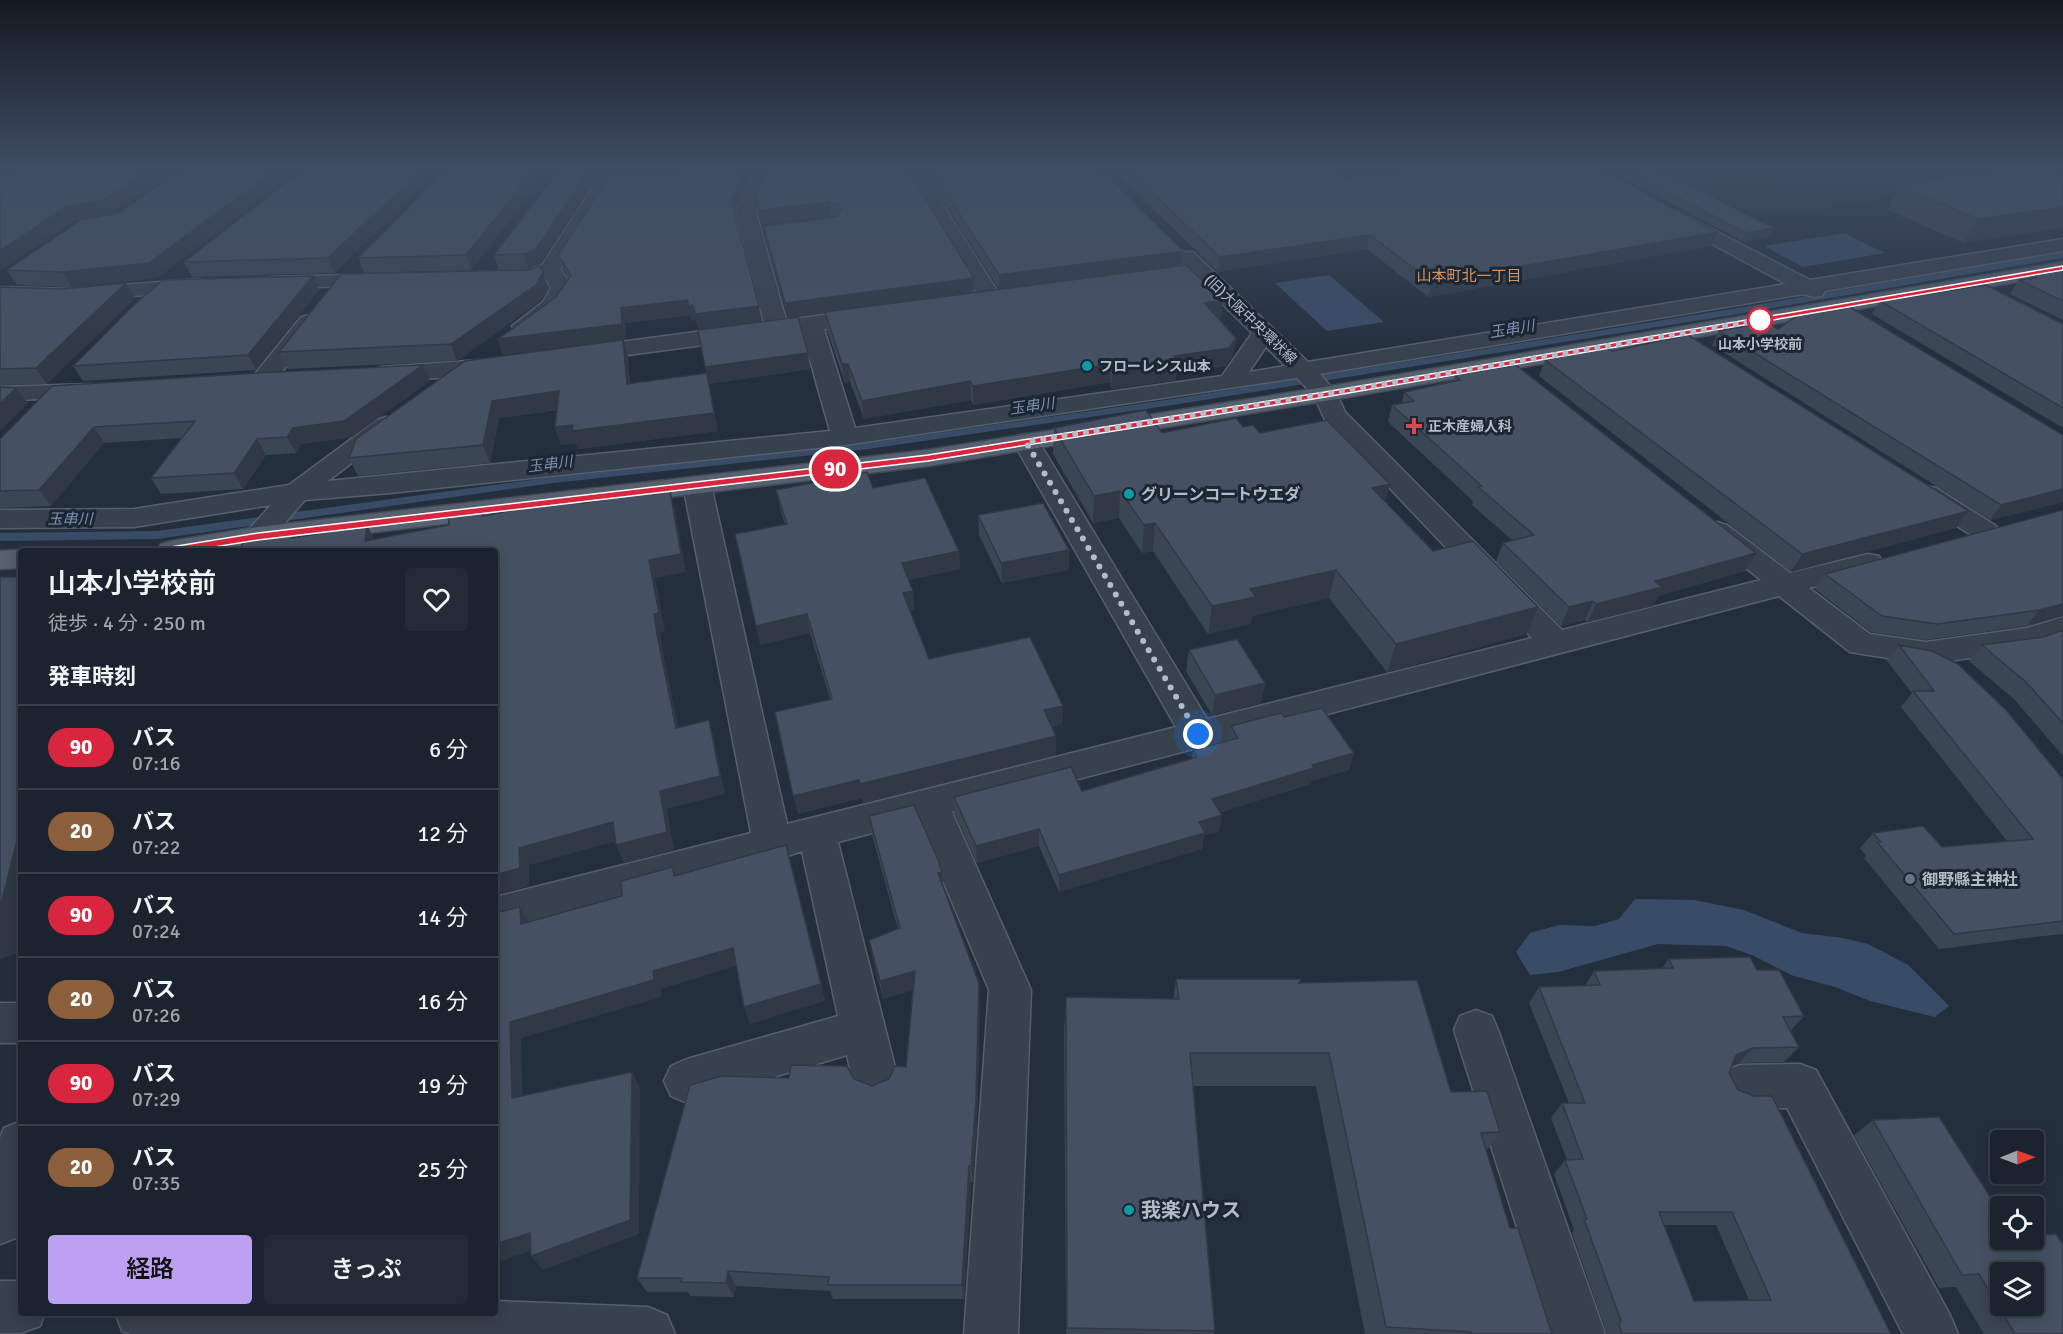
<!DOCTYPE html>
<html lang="ja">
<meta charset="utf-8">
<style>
body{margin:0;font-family:Signika,"Noto Sans JP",sans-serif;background:#242b36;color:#f1f3f6;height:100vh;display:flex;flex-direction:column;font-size:22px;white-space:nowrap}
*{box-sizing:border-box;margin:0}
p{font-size:20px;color:#a0a4aa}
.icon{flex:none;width:33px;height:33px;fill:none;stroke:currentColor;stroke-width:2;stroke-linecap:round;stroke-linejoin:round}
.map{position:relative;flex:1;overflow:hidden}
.sheet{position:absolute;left:18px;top:548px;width:480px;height:768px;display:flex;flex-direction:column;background:#1b232e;border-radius:6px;box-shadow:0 3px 15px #0003,0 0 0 2px #39404a}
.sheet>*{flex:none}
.badge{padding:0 12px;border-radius:20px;font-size:21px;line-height:39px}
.needle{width:39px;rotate:89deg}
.fabs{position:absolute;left:1990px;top:1130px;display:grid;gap:12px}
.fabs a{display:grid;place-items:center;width:54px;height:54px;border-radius:6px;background:#1b232e;box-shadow:0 3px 15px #0003,0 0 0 2px #39404a;font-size:30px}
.you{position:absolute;width:30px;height:30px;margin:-15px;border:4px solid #fff;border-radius:50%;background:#1a73e8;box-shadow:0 0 0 9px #1a73e833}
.map>.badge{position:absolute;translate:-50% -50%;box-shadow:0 0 0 3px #fff}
h2{padding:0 30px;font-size:22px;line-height:54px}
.round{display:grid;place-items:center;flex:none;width:63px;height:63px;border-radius:6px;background:#242b36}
.head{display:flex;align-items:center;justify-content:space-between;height:102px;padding:0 30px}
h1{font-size:28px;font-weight:600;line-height:45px}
.button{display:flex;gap:12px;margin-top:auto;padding:12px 30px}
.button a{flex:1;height:69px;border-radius:6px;background:#bca0f2;color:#111;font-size:24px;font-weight:600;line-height:69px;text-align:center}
.button a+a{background:#242b36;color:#f1f3f6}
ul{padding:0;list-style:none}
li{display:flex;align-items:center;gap:18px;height:84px;padding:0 30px;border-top:2px solid #39404a}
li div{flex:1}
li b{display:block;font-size:22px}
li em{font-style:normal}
li .badge{min-width:66px;font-weight:700;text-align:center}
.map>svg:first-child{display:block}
</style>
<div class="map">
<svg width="2063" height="1334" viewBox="0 0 2063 1334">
<rect width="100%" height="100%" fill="#242f3e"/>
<path fill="#263c3f" d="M1654,169H1903L1946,188L1782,215L1723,207Z"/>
<path fill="#394c67" d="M1844,233L1885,253L1803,267L1764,246Z
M1329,275L1384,322L1327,331L1275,283Z
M1635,899L1694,900L1744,910L1802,933L1843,938L1868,944L1908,965L1949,1006L1935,1017L1870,1001L1835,987L1791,975L1752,955L1726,946L1658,944L1558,972L1530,975L1516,952L1530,933L1559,925L1595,926L1619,919Z"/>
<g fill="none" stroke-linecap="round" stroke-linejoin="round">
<path fill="#394c67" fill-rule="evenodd" d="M2063,252V258L1738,314L1173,405L868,449L553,483L157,539L0,541V533L157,531L553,477L868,443L1173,399L1738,308Z"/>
<defs>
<path id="minor" d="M605,169H623L560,269L573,288C561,307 540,337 515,331L512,326L543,302L551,288L546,279C530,286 508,286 492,281L488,277L492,273C510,268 524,273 542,265Z
M756,169H774L756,212L786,320L870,309L878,311L881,316L878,321L824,329L855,428L1222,376L1252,333L1196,278L1150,284L1143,282L1139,278L1143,274L1185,267L1176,256L1179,252H1193L1308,362L1786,284L1670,221L1667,217L1670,213L1677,211L1810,280L2063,239V251L1825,291L1822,296L1814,297L1804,294L1320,374L1337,394L1345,412L1562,630L1761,580L1707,537L1703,531L1707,525L1717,522L1727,525L1790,573L1868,554L1879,556L1883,563L1879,570L1809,588L1870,634L1926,642L2027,628L2063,617V639L2030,650L1955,660L1951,667L1939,670L1919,663L1850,652L1779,596L952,812L1031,990L1018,1334H964L989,990L918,821L838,842L898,1079L891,1094L875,1101L859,1094L852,1079L847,1055L687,1103L671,1096L664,1081L671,1066L687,1059L838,1016L802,851L773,861L770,859L495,931V897L751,833L683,485L687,479L697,477L707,479L711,485L787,824L1176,727L1013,442L1017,436L1026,434L1035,436L1039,442L1207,719L1532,638L1325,420L1314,396L1297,378L845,445L390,493L305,500L268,542L258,545L248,542L243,536L271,505L134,527L0,528V510L134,509L289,485L377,420L386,417L395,420L399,425L395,430L328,481L830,431L802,332L582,361L574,359L570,354L574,349L582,347L764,323L736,212ZM1266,347L1285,366L1249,372Z
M902,169H920L1003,300L1000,305L992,307L984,305Z
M382,274L389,276L393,280L389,284L271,289L263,288L260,283L263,278L271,277Z
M199,279L207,280L210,285L207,290L71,301L0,299V287L71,289Z
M309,315L317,317L320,322L273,384L264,386L255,384L252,379L255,374L301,317Z
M495,359L503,361L507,366L503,371L460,377L382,381L373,379L370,374L373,369L382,367Z
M91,384L100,386L103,391L100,396L0,401V387Z
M1926,486L1936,488L1996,526L2000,532L1996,538L1986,541L1976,538L1916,500L1912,494L1916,488Z
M0,1003H21V1043H0Z
M1476,1010L1492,1016L1498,1030L1605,1334H1551L1454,1030L1460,1016Z
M1800,1064L1816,1070L1950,1315L1958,1334H1903L1787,1108L1740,1109L1724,1103L1717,1087L1724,1071L1740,1065Z
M21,1121V1228L18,1237L0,1244V1138L4,1128Z
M0,1281H21V1312H45L40,1326L21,1333H0Z
M495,1301L648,1307L667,1315L675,1334H131L122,1331L115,1312H495Z"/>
<path id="major" d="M2063,262V274L1325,401L928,466L224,550H156L161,544L171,541L258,527L928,450L1325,387Z
M21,550H24H21V568L0,569V551Z"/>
</defs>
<use href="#minor" stroke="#565f6c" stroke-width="3"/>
<use href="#major" stroke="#414a57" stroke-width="3"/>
<use href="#minor" fill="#38414e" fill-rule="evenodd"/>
<use href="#major" fill="#56606e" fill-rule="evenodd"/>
</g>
<path fill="#3b4654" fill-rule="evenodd" d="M181,169H300L157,278L71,287L17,285L7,270L121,212Z
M304,169H440L334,273L192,277L184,262Z
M447,169H549L471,270L364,273L358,258Z
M560,169L540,263L528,269L499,270L494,255Z
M620,169H755L734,211L761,321L699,329L696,320L692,321L691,315L625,323L626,339L503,355L498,339L556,297L568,278L563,269L558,255L641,176H622Z
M907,169L974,278V292L999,289L923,169H1100L1183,251L1181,265L1221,318H1218L1236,338L1233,356L1226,366L1176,374V380L1111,389L1110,382L973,405L971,400L864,419L850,382L845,383L827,330L825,313L788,318L766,240L764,226L830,218L834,217L831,216L762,224L756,199Z
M1113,169H1332L1345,179L1455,171L1711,246L1428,297L1367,249L1218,272Z
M1620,169H1658L1774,228L1770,237L1742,241L1618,175Z
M1939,169H2063L1964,243L1888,210L1900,186L1955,176Z
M2063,270V320L2010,294L2019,280L2028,279L2031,274Z
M543,272L548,288L541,300L457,361L288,369L279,352Z
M313,276L319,290L256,370L83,381L73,366Z
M0,287L135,298L47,384L0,385Z
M1880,301L2063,324V428L1872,314Z
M1778,329L2063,435V502L1990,520L1712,345L1719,331Z
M623,340L628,357L630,384L706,373L808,353L810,369L709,384L718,431L578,449L576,443L561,445L555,427L557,410L499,418L490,463L358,476L349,458Z
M1545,360L1956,528L1791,572L1539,376Z
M423,365L430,381L352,437L301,444L296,453L266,455L243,489L161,494L151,478L182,438L104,443L51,506L0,508V439Z
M1455,375L1745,571L1658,596L1653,606L1588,622L1585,620L1561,626L1496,561L1503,543L1512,540L1472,505L1473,501L1388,422L1392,405L1402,403L1404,392L1453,381Z
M1243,427L1390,484L1385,501L1433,551L1527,634L1387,672L1329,598L1252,616L1250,624L1208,634L1153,551L1142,553L1119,518L1093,523L1053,454L1054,428L1162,433Z
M873,488L959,551L960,569L908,580L913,591L914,610L910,611L929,659L1063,706L1062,724L1052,727L1056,736V755L863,803L862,798L798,814L830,699L810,633L760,645L785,524L780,508L776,490Z
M2063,510V616L2027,626L1925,640L1871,632L1815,589L1825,574Z
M978,515L1069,570L1002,583L979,535Z
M2063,630V756L2014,699L1969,661L1982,645L2043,637Z
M1899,645L2063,779V934L2026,938L1939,949L1864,858L1866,856L1860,848L1873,833L1942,847L2007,841L1901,707L1912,693L1887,661Z
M1189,650L1265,683L1261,703L1212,715L1186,671Z
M1284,717L1354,753L1349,770L1311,781L1310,784L1220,812L1219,831L1204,836L1202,849L1059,892L1039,846L977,863L955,814L954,797L1082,791L1192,758L1193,750L1228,741L1231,726Z
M869,816L944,887L980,1001L977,1118L973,1182H971L964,1299H833L830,1291L736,1286L734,1297L690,1296L688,1292H647L637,1278L789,1078L854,1079L872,1086L889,1079L906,1067L913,990L883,999L873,959L869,940L898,929L872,835Z
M1669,959L1757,970L1804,1016L1791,1030L1799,1047L1784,1062L1739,1063L1732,1066L1729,1073L1738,1090L1891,1334H1607L1572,1233L1574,1230L1554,1174L1565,1160H1567L1551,1118L1562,1103H1569L1529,1003L1539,987L1585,986L1594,971L1662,968ZM1664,1225H1716L1749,1300L1694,1301Z
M1176,979H1301L1300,983L1451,1092L1500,1132L1486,1151L1510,1228L1552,1334H1365L1316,1086H1193L1215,1331L1214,1334H1066L1064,1031L1066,997L1173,999Z
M1873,1120L1998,1209L2043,1235L2063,1334H1984L1956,1287L1939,1288L1854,1135Z"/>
<path fill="#303945" d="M0,169H17L0,179Z
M151,169H178L113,213L74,221L0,271V251L66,207Z
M276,169H300L157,278L71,287L62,272Z
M422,169H440L334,273L328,258Z
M535,169H549L471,270L466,255Z
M590,169H602L540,263L528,269L524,254Z
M746,169H755L734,213L731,199Z
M829,202L831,216L762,224L759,210Z
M2063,207V228L1964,243L1978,219Z
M1774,228L1770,237L1742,241L1746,233Z
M1717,232L1711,246L1428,297L1432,282Z
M1370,235L1367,249L1218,272L1220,257Z
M1183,251L1181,265L999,290V275Z
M543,272L548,288L541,300L457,361L451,344Z
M313,276L319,290L256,370L248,355Z
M974,278V292L788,318L785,303Z
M126,283L135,298L47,384L36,368Z
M687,300L693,305L759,306L761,321L699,329L696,320L692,321L691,315L625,323L626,339L503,355L498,339L621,308Z
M1223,300L1221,318L1202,321L1204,303Z
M1236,338L1233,356L1226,366L1176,374V380L1111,389L1112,371L1174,356Z
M623,340L628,357L632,401L627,384Z
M808,353L810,369L709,384L718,431L578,449L576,443L561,445L555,427L708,382L705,367Z
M842,364H848L850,382L845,383Z
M1111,364L1110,382L973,405V386Z
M423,365L430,381L352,437L301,444L296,453L287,437L293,428Z
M970,381L971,400L864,419L862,401Z
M16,388L28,403L0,431V404Z
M559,391L565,408L499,418L490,463L483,445L492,401Z
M94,427L104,443L51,506L39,490Z
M257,439L266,455L243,489L234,473Z
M1390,484L1382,511L1372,488Z
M2063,489V502L1990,520L2001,505Z
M670,491L675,509L686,572L655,578L665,631L660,633L663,652L682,746L676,728L657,634L654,614L649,560Z
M1120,491L1119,518L1093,523L1094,496Z
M1969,511L1956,528L1791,572L1802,554Z
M1155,523L1153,551L1142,553L1144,525Z
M367,525L376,542L365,541Z
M1069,550V570L1002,583L1001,563Z
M959,551L960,569L903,581L902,563Z
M1756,553L1745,571L1658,596L1653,606L1588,622L1596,604L1655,581Z
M1336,570L1329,598L1252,616L1250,624L1208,634L1212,606L1250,589Z
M913,591L914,610L905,612L903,593Z
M1593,601L1585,620L1561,626L1569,607Z
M2063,604V616L2027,626L2039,610Z
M1538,607L1527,634L1387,672L1396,644Z
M807,614L810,633L760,645L756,626Z
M1265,683L1261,703L1212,715L1215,695Z
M1063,706L1062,724L1044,729V710Z
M709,720L714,738L725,794L667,809L674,850L624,863L616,845L660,791Z
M1056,736V755L863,803L860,784Z
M1354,753L1349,770L1311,781L1310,784L1210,816L1212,799L1312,765Z
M859,780L862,798L798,814L793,796Z
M1222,815L1219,831L1204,836L1202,849L1059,892V875L1199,822Z
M613,822L621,840L529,865V886L495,895V875L519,848Z
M20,829H21V931L16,954L0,959V908Z
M1039,829V846L977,863L976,846Z
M942,872L944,891L938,873Z
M520,907L530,924H521Z
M733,948L739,965L661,989L662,997L521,1038L523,1114L512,1098L510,1022L653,971Z
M915,971L917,989L883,999L880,981Z
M979,983L980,1001L977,1118L973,1182L971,1166Z
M821,984L825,1001L750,1024L744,1007Z
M1753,1048L1739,1063L1722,1070L1736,1055Z
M632,1072L640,1088L639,1234L543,1270L531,1256Z
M969,1166L971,1182L964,1299L962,1285Z
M530,1233L542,1247L495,1263V1244Z
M728,1271L736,1286L734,1297L726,1283Z"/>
<path fill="#455162" stroke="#303945" stroke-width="1.5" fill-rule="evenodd" d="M17,169H151L105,199L66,207L0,251V179Z
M181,169H276L149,263L62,272L7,270L81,220L121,212Z
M304,169H422L328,258L184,262Z
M447,169H535L466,255L358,258Z
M560,169H590L536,249L524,254L494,255Z
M677,169H746L731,199L759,306L695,314L693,305L689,306L687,300L621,308L622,324L498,339L556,297L571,275L558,255L609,177L672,176Z
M768,169H907L974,278L785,303L764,226L830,218L838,216L842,210L837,204L829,202L759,210L756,199Z
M931,169H1100L1183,251L999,275Z
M1127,169H1332L1345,179L1406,169H1453L1455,171L1464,169H1600L1717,232L1432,282L1370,235L1220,257Z
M1625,169H1658L1774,228L1746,233Z
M1994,169H2063V207L1978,219L1900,186Z
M1186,265L1223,300L1204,303L1236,338L1229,348L1174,356L1178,361L1112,371L1111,364L973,386L970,381L862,401L848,364H842L825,312Z
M540,266L543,272L536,285L451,344L279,352L341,274L527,270Z
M2063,270V301L2019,280L2037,278L2031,274Z
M313,276L248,355L73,366L135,304L163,280Z
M126,283L36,368L0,369V287L62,289Z
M1986,285L2063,324V408L1880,301Z
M1848,306L2063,435V489L2001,505L1719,331L1767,322L1778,329L1804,311Z
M798,317L808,353L705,367L698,330Z
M1688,335L1969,511L1802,554L1545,360L1608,347L1612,351Z
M623,340L627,384L707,373L714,413L572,431L573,425L555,427L559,391L492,401L483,445L349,458L356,439L465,361Z
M423,365L344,421L293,428L287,437L257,439L234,473L151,478L195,421L94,427L39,490L0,491V439L52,386L256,373Z
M1516,365L1756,553L1655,581L1662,587L1596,604L1593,601L1569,607L1503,543L1534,535L1478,487L1482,486L1392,405L1414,401L1404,392L1460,380L1455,375Z
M0,387L16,388L0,404Z
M1146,410L1162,433L1236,418L1243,427L1253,425L1260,433L1327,420L1390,484L1372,488L1433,551L1473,541L1538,607L1396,644L1336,570L1250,589L1256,597L1212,606L1155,523L1144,525L1120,491L1094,496L1054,428Z
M867,472L873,488L925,478L959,551L902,563L913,591L903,593L929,659L1030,637L1063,706L1044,710L1056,736L860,784L859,780L793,796L775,712L832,699L807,614L756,626L735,534L787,524L776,490Z
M653,491V494L670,491L681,554L649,560L659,613L654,614L657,634L676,728L709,720L720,776L660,791L667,832L616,845L613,822L519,848L520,868L495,875V550H240L243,542L293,534L292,538L367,525L365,541L449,525L448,513L483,507V516L582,497V503Z
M1043,503L1069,550L1001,563L978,515Z
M2063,510V604L2039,610L1937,624L1882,616L1825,574Z
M0,577H21V829H20L0,908Z
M2063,630V723L2027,683L1982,645L2043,637Z
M1237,639L1265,683L1215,695L1189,650Z
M1899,645L1932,651L1958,664L2007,711L2063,779V921L1954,934L1877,842H1881L1873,833L1923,826L1942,847L2033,839L1913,691H1934Z
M1322,708L1354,753L1312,765L1314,768L1212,799L1222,815L1199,822L1205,833L1059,875L1039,829L976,846L954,797L1071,767L1082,791L1197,757L1193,750L1238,738L1231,726L1281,713L1284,717Z
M914,805L939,862L942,872L938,873L979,983L976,1101L971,1166H969L962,1285H828L829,1277L728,1271L726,1283L681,1282L682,1278H637L690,1085L722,1076L789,1078L791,1065L847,1066L854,1079L872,1086L889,1079L895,1066L906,1067L915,971L880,981L869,940L900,928L869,816Z
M786,845L821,984L744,1007L733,948L653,971L654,980L510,1022L512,1098L632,1072L630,1220L531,1256L530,1233L495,1244V913L520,907L521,924L622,896L621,881L673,867L674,876Z
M1750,957L1757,970H1779L1804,1016L1783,1017L1799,1047L1753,1048L1736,1055L1729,1073L1738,1090L1754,1096H1772L1891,1334H1622L1619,1324L1621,1321L1584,1219H1587L1565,1160L1583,1159L1562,1103H1585L1539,987L1600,985L1594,971L1673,968L1669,959ZM1659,1212H1732L1771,1300L1694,1301Z
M1176,979H1301L1299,983L1417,980L1451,1092L1487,1091L1500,1132L1481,1133L1510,1228H1518L1552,1334H1472L1471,1332L1386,1327L1329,1053H1190L1215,1331L1067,1328L1066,997L1179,999Z
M1939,1117L1998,1209L2001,1208V1239H2034V1222L2043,1235L2056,1234L2063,1244V1334H2015L1979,1274L1962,1275L1873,1120ZM2001,1272H2034V1305H2001Z"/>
<linearGradient id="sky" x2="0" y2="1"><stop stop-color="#141a22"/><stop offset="0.47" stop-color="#3f4d63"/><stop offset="1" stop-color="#3f4d63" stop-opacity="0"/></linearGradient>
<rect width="2063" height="356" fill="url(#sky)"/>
<path fill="#d7263d" stroke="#fff" stroke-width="1.5" d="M2063,266V270L1325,397L928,461L258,540L171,554L165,550L171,547L258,533L928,455L1325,392Z"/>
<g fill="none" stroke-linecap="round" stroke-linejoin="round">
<path stroke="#b4bcc9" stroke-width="6" stroke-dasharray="0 10.8" d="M1198,734L1026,442L1325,394L1767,319L1760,320"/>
</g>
<circle fill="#fff" stroke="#d7263d" stroke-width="3" cx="1760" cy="320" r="12"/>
<g fill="#0f9aa8" stroke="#1d2633" stroke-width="2">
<circle cx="1087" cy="366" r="6"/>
<circle cx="1129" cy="494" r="6"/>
<circle cx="1129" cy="1210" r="6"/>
</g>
<path fill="#e0444e" stroke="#1d2633" stroke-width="2" d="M1411 417h6v6h6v6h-6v6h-6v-6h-6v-6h6z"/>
<circle fill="#6b7280" stroke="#1d2633" stroke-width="2" cx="1910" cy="879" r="6"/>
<g text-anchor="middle" stroke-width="6" stroke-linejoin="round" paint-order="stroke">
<g font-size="14" fill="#b4bcc9" stroke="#1d2633">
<text transform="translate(1251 319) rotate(44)" y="5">(旧)大阪中央環状線</text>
</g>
<g font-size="14" font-weight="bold" fill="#b4bcc9" stroke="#1d2633">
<text x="1760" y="349">山本小学校前</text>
</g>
<g font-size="14" font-weight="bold" fill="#b4bcc9" stroke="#1d2633" text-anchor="start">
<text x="1099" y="371">フローレンス山本</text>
<text x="1428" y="431">正木産婦人科</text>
</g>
<g font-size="15" fill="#d59563" stroke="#1d2633">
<text x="1469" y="281">山本町北一丁目</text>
</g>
<g font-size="15" font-style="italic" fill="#7c92b1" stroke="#1d2633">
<text transform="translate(1512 329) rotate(-9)" y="5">玉串川</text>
<text transform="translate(1032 406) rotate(-8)" y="5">玉串川</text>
<text transform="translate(550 464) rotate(-7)" y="5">玉串川</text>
<text x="70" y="524">玉串川</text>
</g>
<g font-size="16" font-weight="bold" fill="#b4bcc9" stroke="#1d2633" text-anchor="start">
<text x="1141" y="500">グリーンコートウエダ</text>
<text x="1922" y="885">御野縣主神社</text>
</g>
<g font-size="20" font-weight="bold" fill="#b4bcc9" stroke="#1d2633" text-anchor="start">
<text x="1141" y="1217">我楽ハウス</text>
</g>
</g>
</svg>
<div class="fabs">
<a><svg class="needle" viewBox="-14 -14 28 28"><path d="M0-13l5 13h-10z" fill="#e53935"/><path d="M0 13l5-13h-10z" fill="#a0a4aa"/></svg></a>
<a><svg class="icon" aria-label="locate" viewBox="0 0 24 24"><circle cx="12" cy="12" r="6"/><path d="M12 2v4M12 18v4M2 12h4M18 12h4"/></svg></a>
<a><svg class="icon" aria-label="layers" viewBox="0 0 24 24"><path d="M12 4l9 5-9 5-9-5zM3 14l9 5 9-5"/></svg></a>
</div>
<div class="you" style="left:1198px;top:734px"></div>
<b class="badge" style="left:835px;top:469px;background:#d7263d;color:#fff">90</b>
<section class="sheet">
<div class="head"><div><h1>山本小学校前</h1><p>徒歩 · 4 分 · 250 m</p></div><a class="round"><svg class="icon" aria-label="heart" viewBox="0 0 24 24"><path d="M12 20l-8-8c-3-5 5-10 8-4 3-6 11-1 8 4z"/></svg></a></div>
<h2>発車時刻</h2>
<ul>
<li><span class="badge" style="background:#d7263d;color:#fff">90</span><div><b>バス</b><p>07:16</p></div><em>6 分</em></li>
<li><span class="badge" style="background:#8b5e3c;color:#fff">20</span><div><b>バス</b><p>07:22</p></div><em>12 分</em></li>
<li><span class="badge" style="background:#d7263d;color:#fff">90</span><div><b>バス</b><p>07:24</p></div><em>14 分</em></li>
<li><span class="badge" style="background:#8b5e3c;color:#fff">20</span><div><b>バス</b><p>07:26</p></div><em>16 分</em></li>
<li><span class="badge" style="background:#d7263d;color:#fff">90</span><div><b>バス</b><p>07:29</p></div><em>19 分</em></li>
<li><span class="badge" style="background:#8b5e3c;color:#fff">20</span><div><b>バス</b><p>07:35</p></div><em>25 分</em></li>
</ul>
<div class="button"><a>経路</a><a>きっぷ</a></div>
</section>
</div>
